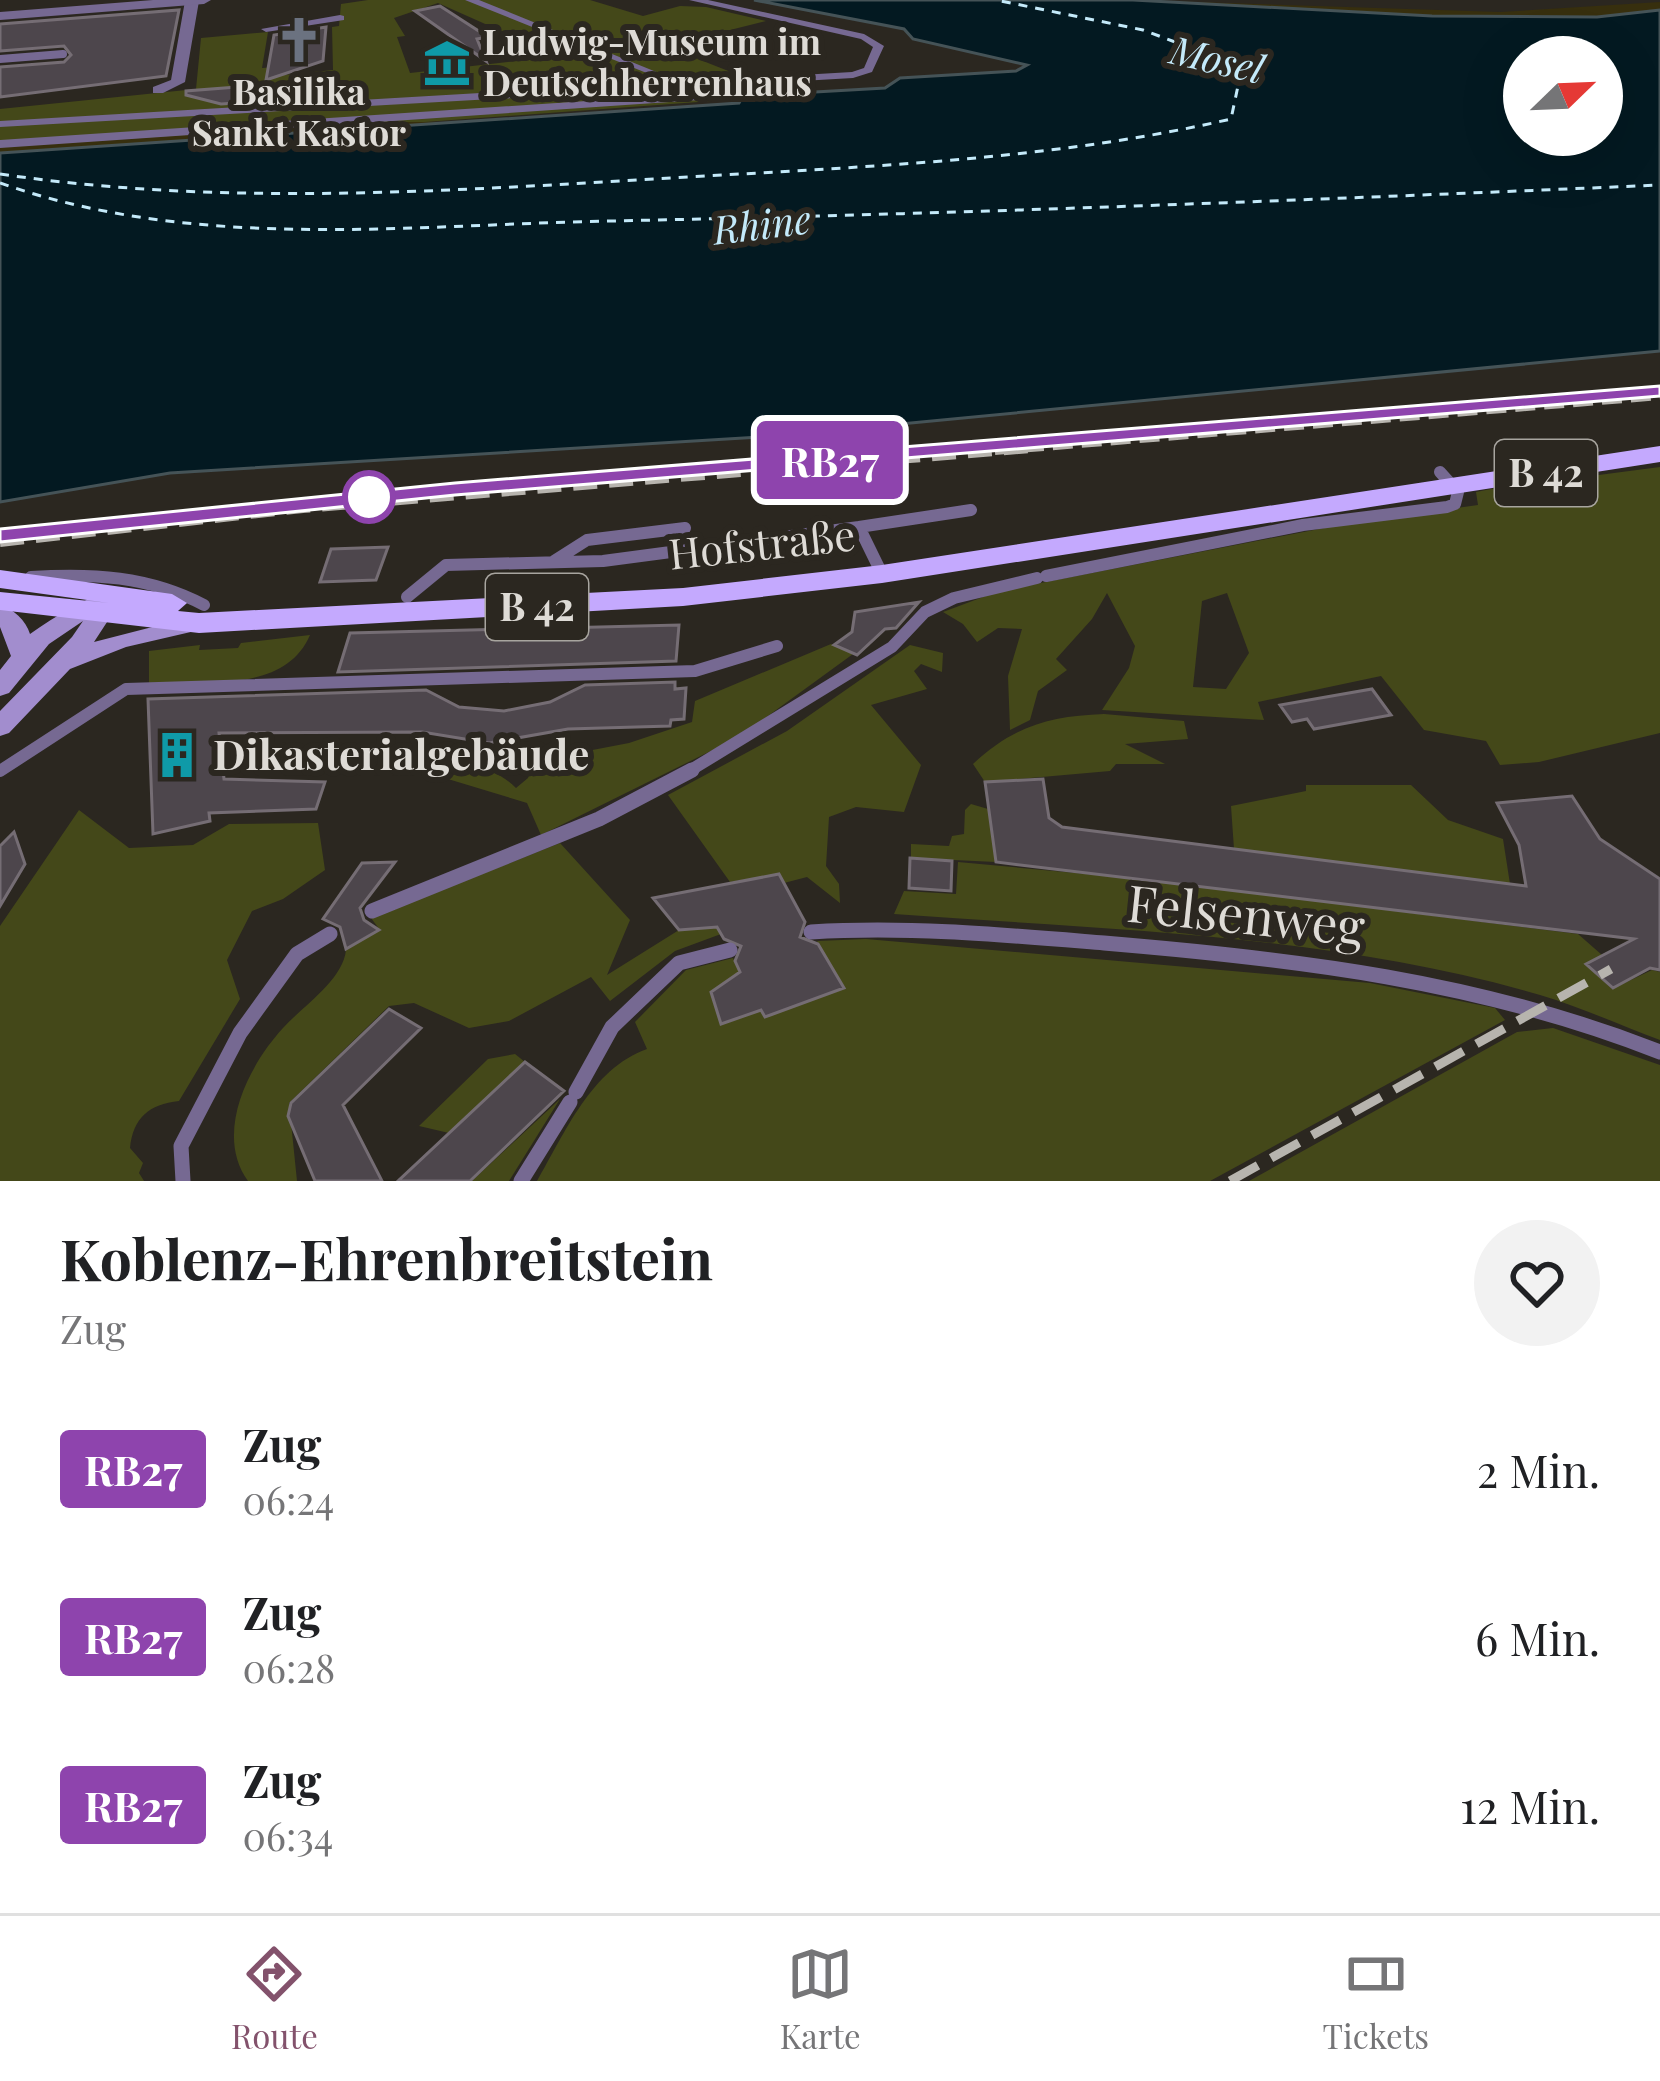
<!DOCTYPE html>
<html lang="de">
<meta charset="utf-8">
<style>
body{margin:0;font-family:"Playfair Display",serif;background:#f2f2f2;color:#202124;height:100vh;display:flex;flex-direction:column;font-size:45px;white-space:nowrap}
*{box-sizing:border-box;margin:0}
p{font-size:39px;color:#757577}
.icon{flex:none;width:66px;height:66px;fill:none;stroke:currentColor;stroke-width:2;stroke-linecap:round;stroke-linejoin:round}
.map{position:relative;height:1181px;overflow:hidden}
.sheet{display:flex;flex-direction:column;background:#fff;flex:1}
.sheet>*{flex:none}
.badge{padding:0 24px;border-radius:9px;font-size:42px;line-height:78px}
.needle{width:78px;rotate:67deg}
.fabs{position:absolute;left:1503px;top:36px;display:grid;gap:24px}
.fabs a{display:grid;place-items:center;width:120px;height:120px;border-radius:50%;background:#fff;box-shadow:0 12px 48px #0002;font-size:60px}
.map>.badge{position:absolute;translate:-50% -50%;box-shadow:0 0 0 6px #fff}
.round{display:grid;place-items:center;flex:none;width:126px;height:126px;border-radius:63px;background:#f2f2f2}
.overview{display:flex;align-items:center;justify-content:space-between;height:204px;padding:0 60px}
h1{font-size:57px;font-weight:700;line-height:90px}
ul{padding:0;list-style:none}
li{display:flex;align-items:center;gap:36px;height:168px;padding:0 60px}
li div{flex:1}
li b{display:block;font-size:45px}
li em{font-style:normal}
li .badge{min-width:132px;font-weight:700;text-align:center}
.menu{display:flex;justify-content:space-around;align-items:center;height:168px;border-top:3px solid #e0e0e0;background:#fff;font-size:33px;color:#757577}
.menu a{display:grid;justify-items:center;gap:6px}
.menu .on{color:#83526c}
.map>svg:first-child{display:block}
</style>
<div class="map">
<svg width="1660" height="1181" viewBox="0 0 1660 1181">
<rect width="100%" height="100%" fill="#2b2720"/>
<path fill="#444819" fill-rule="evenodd" d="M368,0H590L643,16L680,6L706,7L766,21L718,33L699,46L703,61L736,74L739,99L0,153V109L196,89L201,38L268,32L262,68L278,67L284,75L333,70L332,27L339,26L341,4ZM438,3L544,50V58L410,73L397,37L405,36L394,18Z
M1660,467V733L1539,762L1500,765L1486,741L1424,730L1381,676L1258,702L1264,720L1102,710L1129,668L1135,646L1107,593L1092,619L1056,659L1067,670L1038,691L1030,720L1010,730L1008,676L1022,629L998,628L977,642L963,624L943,612L999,591L1350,523L1478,505L1476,492L1491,489ZM1227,593L1249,653L1226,689L1193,687L1202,601Z
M310,635C285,694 202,681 149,683V651L200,645L199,650L238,648L241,643Z
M831,644L853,654L739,737L541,835L527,803L438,776C467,764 493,765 516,788L528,778L535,761L629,743L692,722L695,701Z
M910,645L943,653L942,672L921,664L914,671L927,689L871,705L921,765L904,812L856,807L829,817L826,866L839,884L840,903L807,877L784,883L778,874L730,882L668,795L787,731Z
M1104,714L1184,721L1188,739L1125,744L1165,764H1116L1110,771L985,782L973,764C1014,726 1050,716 1104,714Z
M1306,785H1411L1448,820L1503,839L1510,884L1234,849L1231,806L1306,791Z
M971,804L988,809L996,862L911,858V844L949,846L952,836L964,834L965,810Z
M79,810L129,848L193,845L229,824L318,823L325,870L283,899L252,911L227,960L240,999L179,1101C149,1104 133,1118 130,1148L143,1163L139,1173L144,1181H0V926Z
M560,843L630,920L607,975L679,930L718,927L721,934L675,951L610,1001L591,977L509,1021L469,1028L414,1003L389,1006L289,1103L297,1181H248C214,1134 248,1066 283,1028C304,1005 343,980 346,950L380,930L371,918Z
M958,862L1140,879L1578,934L1602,955L1585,964L1612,989L1652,970L1660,972V1040C1620,1025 1580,1007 1540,995C1332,934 1109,930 894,914L904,891L956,894Z
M866,939L1370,983L1495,1008L1505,1020L1210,1181H537C565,1133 591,1069 647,1049L635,1022L686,970L733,958L740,972L711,993L721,1023L761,1010L765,1017L843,988L817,941Z
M1553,1028L1660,1065V1181H1249L1517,1032Z
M515,1054L525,1062L449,1133L419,1126L488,1059Z
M560,1099L509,1181H472Z"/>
<path fill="#372f0e" d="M1133,0L1500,12L1660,2V10L1597,17L1432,16Z
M385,122H447L0,153V147Z"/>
<path fill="#031921" stroke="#455357" stroke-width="3" fill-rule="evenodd" d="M754,0H1133L1432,16L1597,17L1660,10V351L775,436L170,473L0,502V153L739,103L743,96L885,88L900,78L1016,71L1027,65L913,39L904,29ZM1524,57H1602V135H1524Z"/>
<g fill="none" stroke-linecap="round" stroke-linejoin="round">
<path stroke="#c4eafa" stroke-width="3" stroke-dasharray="9 8" stroke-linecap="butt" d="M0,174C231,208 458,190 689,177C872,166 1052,160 1231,119L1242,67L1143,30L996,0
M0,183C197,252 405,225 610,221C960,214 1310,200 1660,185"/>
</g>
<path fill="#4d464c" stroke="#756d74" stroke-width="3" d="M440,6L488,37L477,39L486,61L415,11Z
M179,10L166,76L0,97V67L64,62L71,55L64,46L0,51V24Z
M326,27L323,61L266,80L274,35Z
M250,86L296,99L221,104L186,95V91Z
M388,547L376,580L320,582L331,549Z
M919,602L896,628L885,629L857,655L834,645L852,632L855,612Z
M679,625L676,661L338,672L350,633Z
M675,682V689L686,688L684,719L671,720L670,726L568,729L489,743L422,732L219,733L224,779L325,782L316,809L209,813L210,821L153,834L148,699L426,690L459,707L504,711L550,702L585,685Z
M1372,689L1391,715L1314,729L1307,719L1292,722L1280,705Z
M1043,779L1049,818L1062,827L1526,886L1519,845L1497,803L1572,796L1600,839L1660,879V970L1650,968L1613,988L1586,964L1634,939L996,862L985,782Z
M14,832L25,864L0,906V846Z
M910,858L952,861L951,891L909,888Z
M395,862L360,908L364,920L379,930L346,949L340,927L323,919L362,863Z
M779,874L805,922L800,937L818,944L844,988L765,1017L761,1010L721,1024L711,992L740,972L735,961L741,946L724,939L717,927L679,930L653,898Z
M389,1009L421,1028L343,1105L382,1181H315L288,1116L291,1103Z
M525,1062L564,1091L470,1181H398Z"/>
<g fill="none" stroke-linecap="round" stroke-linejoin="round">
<path stroke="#766992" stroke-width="8" d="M0,59L63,54"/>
<path stroke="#766992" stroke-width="12" d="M859,527L971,510
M554,561L587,540L685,528
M1046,576L1303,525L1447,507L1455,504L1458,492L1440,472
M31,577C92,573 149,576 204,605
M407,597L446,565L603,561L859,527L882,574
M0,771L126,689L695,671L777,646
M686,773L892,647L925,612L954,598L1037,578"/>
<path stroke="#766992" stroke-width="15" d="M372,911L599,819L692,770
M811,932C909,926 1006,935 1104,943C1296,959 1480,981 1660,1052
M576,1092L612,1027L679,963L730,950
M183,1181L181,1146L240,1033L297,954L330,934
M521,1181L570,1102"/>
<path fill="#766992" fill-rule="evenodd" d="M465,0H479L681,82L852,72L864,68L873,47L861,39L689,0H708L864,34L884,46L872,72L853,78L733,85L734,95L728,98L0,148V140L722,92V86L0,127V121L669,82Z
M340,15L344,16V20L266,32L261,29Z"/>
<path fill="#766992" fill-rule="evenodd" d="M185,1H199L185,82L163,93H153V87L171,80Z"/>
<path fill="#766992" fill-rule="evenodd" d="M153,0H211L204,4L0,20V12Z"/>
<path fill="#a28dce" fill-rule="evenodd" d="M112,589L124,596L94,642L199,615L211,623L208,628L126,647L70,669L9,733L0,736V711L72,637L83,621L49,644L9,693L0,696V670L11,656L0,627V605C13,609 26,620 30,634C57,615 85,599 112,589Z"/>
<path fill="#c4a9fe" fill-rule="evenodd" d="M1660,446V462L882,583L683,606L199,633L0,610V592L109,603L0,588V570L172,594L187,603L178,611L199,613L683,588L882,565Z"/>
<path stroke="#b7b4ae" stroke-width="6" stroke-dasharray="20 9" stroke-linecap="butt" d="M995,452L1660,397"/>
<path stroke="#b7b4ae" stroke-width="8" stroke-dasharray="24 12" stroke-linecap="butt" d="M0,543L303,509L1031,449"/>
<path stroke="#b7b4ae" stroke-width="9" stroke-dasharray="32 15" stroke-linecap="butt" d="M1230,1181L1611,969"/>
</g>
<path fill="#8e44ad" stroke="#fff" stroke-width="3" d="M1660,386V396L455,495L0,542V529L455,483Z"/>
<defs>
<symbol id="church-bare" viewBox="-9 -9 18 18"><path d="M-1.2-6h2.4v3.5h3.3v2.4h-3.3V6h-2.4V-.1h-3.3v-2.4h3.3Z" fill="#6b7280" stroke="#2b2720" stroke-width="2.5" paint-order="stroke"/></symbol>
<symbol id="museum-bare" viewBox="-9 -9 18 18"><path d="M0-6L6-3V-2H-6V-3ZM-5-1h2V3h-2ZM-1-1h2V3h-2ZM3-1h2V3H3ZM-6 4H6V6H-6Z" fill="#0f9aa8" stroke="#2b2720" stroke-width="2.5" paint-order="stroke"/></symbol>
<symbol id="building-bare" viewBox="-9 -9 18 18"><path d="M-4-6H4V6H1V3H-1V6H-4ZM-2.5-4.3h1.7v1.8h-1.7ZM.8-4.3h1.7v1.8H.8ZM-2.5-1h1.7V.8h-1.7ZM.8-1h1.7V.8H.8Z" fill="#0f9aa8" stroke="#2b2720" stroke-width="2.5" paint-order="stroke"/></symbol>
</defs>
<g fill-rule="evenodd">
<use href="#church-bare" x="266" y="7" width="66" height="66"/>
<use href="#museum-bare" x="414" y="30" width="66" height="66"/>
<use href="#building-bare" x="144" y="722" width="66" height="66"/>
</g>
<circle fill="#fff" stroke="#8e44ad" stroke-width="6" cx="369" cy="497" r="24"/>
<g text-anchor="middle" stroke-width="12" stroke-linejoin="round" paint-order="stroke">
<g font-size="36" font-weight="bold" fill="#dedbd6" stroke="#2b2720" text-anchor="start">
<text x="483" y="55">Ludwig-Museum im<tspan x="483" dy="41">Deutschherrenhaus</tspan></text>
<text x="299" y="105" text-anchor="middle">Basilika<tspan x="299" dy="41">Sankt Kastor</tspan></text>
</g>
<g font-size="39" font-style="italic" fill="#c4eafa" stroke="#2b2720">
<text transform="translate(1217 60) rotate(13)" y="14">Mosel</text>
<text transform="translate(762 225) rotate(-7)" y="14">Rhine</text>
</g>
<g fill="#2b2720" stroke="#a8a59f" stroke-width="3">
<rect x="1495" y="440" width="102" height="66" rx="9"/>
<rect x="486" y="574" width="102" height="66" rx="9"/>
</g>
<g font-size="39" font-weight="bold" fill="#dedbd6">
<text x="1546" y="487">B 42</text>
<text x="537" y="621">B 42</text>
</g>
<g font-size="42" fill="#dedbd6" stroke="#2b2720">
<text transform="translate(762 545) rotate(-6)" y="15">Hofstraße</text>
</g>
<g font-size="42" font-weight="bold" fill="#dedbd6" stroke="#2b2720" text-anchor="start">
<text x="213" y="770">Dikasterialgebäude</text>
</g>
<g font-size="51" fill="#dedbd6" stroke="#2b2720">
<text transform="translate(1246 916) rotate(6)" y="18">Felsenweg</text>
</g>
</g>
</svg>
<div class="fabs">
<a><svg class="needle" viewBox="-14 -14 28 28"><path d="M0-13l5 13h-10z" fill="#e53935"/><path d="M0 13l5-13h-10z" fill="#757577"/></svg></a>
</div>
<b class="badge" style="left:830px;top:460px;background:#8e44ad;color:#fff">RB27</b>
</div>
<section class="sheet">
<div class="overview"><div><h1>Koblenz-Ehrenbreitstein</h1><p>Zug</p></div><a class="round"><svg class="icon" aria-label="heart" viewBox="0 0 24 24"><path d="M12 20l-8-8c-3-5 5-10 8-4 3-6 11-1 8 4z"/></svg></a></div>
<ul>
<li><span class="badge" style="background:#8e44ad;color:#fff">RB27</span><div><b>Zug</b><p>06:24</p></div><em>2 Min.</em></li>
<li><span class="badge" style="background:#8e44ad;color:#fff">RB27</span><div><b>Zug</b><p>06:28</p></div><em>6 Min.</em></li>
<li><span class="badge" style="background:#8e44ad;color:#fff">RB27</span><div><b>Zug</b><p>06:34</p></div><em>12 Min.</em></li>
</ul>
</section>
<nav class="menu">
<a class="on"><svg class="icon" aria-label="directions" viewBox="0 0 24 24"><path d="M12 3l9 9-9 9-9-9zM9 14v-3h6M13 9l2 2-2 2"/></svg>Route</a>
<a><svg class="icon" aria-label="map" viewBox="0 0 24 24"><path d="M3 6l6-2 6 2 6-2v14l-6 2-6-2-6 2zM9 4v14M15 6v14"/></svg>Karte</a>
<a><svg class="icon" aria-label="tickets" viewBox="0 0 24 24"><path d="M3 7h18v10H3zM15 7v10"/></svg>Tickets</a>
</nav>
